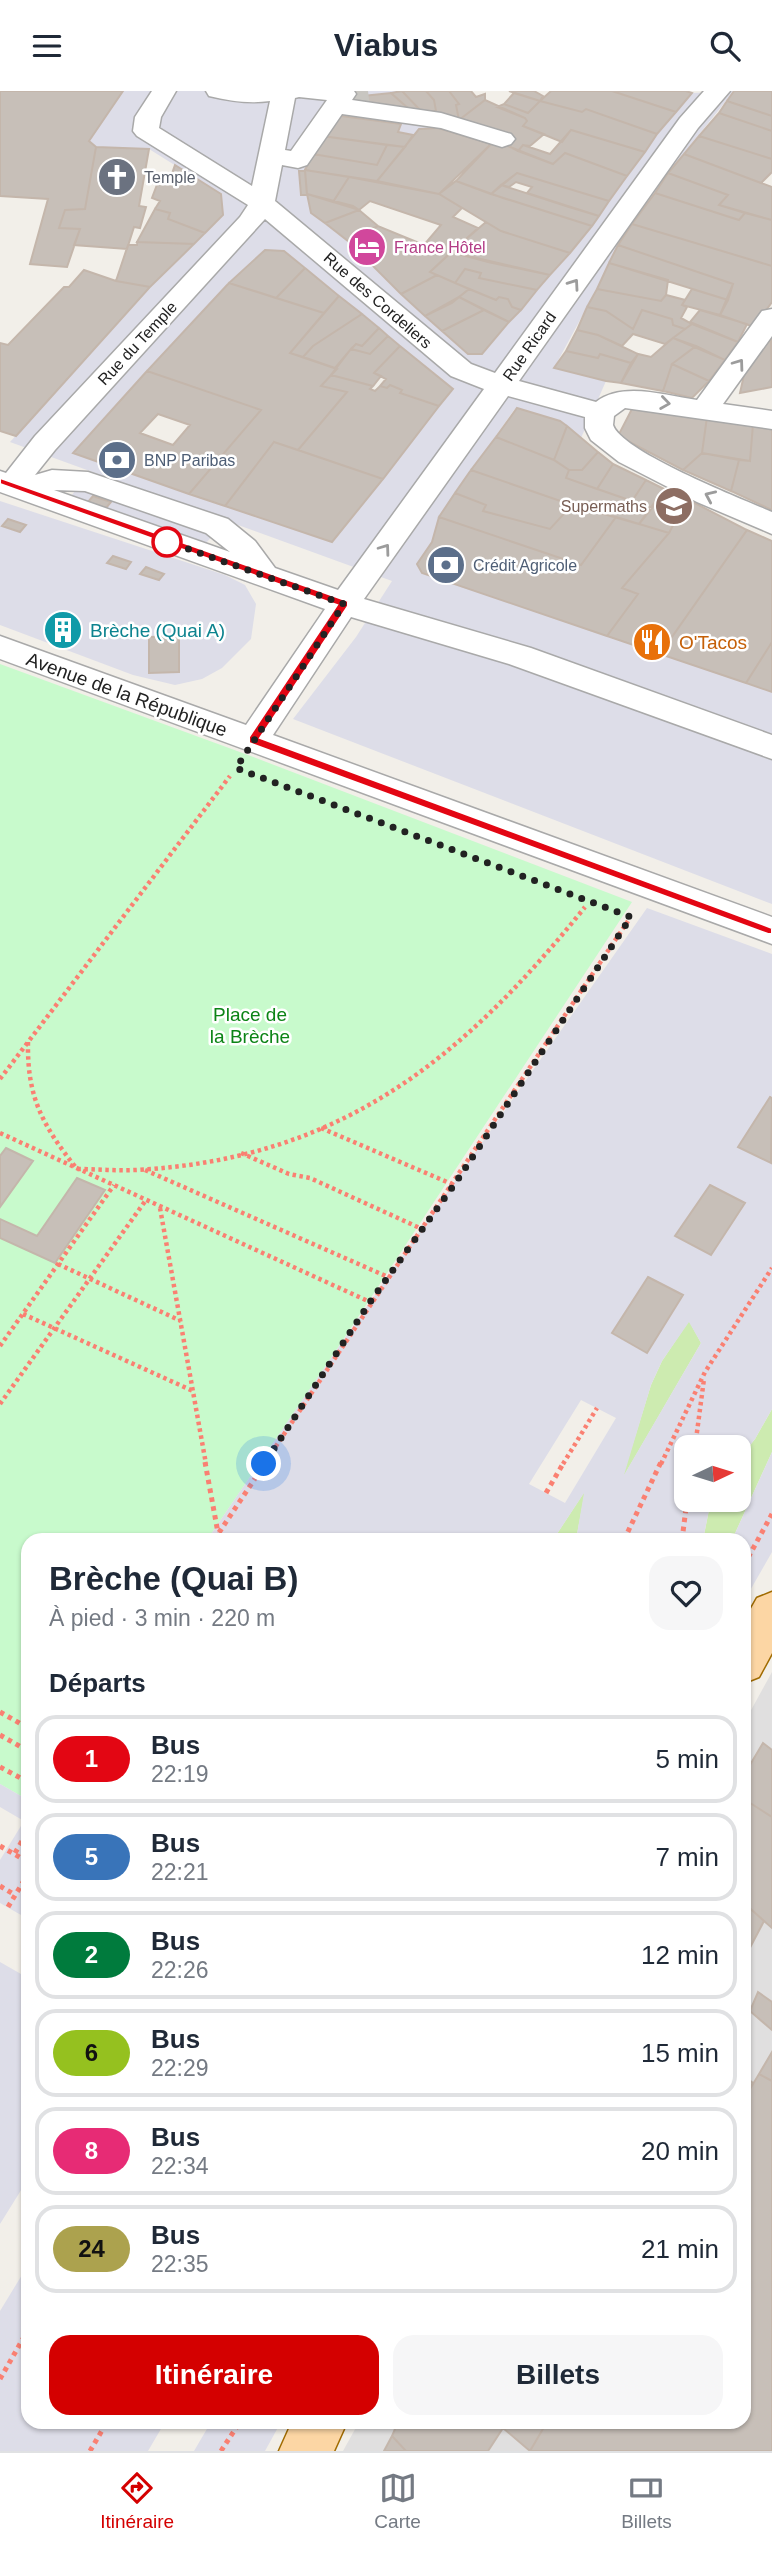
<!DOCTYPE html>
<html lang="fr">
<meta charset="utf-8">
<style>
body{margin:0;font-family:Arial,sans-serif;background:#f6f6f7;color:#1f2937;height:100vh;display:flex;flex-direction:column;font-size:26px;white-space:nowrap}
*{box-sizing:border-box;margin:0}
p{font-size:23px;color:#747a83}
.icon{flex:none;width:38px;height:38px;fill:none;stroke:currentColor;stroke-width:2;stroke-linecap:round;stroke-linejoin:round}
.map{position:relative;flex:1;overflow:hidden}
.sheet{position:absolute;left:21px;top:1442px;width:730px;height:896px;display:flex;flex-direction:column;background:#fff;border-radius:21px;box-shadow:0 2px 5px #0004}
.sheet>*{flex:none}
.badge{padding:0 14px;border-radius:23px;font-size:24px;line-height:46px}
.needle{width:46px;rotate:86deg}
.controls{position:absolute;left:674px;top:1344px;display:grid;gap:14px}
.controls a{display:grid;place-items:center;width:77px;height:77px;border-radius:14px;background:#fff;box-shadow:0 2px 5px #0004;font-size:35px}
.you{position:absolute;width:35px;height:35px;margin:-18px;border:5px solid #fff;border-radius:50%;background:#1a73e8;box-shadow:0 0 0 10px #1a73e833}
.map>.badge{position:absolute;translate:-50% -50%;box-shadow:0 0 0 4px #fff}
h2{padding:0 28px;font-size:26px;line-height:63px}
.round{display:grid;place-items:center;flex:none;width:74px;height:74px;border-radius:21px;background:#f6f6f7}
.headline{display:flex;align-items:center;justify-content:space-between;height:119px;padding:0 28px}
h1{font-size:33px;font-weight:700;line-height:52px}
.button{display:flex;gap:14px;margin-top:auto;padding:14px 28px}
.button a{flex:1;height:80px;border-radius:21px;background:#d40000;color:#fff;font-size:28px;font-weight:700;line-height:80px;text-align:center}
.button a+a{background:#f6f6f7;color:#1f2937}
ul{padding:0;list-style:none}
li{display:flex;align-items:center;gap:21px;height:88px;margin:0 14px 10px;padding:0 14px;border:4px solid #e0e1e3;border-radius:21px}
li div{flex:1}
li b{display:block;font-size:26px}
li em{font-style:normal}
li .badge{min-width:77px;font-weight:700;text-align:center}
header{display:flex;justify-content:space-between;align-items:center;height:91px;padding:0 28px;background:#fff;font-size:32px;font-weight:700}
.tab-bar{display:flex;justify-content:space-around;align-items:center;height:98px;border-top:2px solid #e0e1e3;background:#fff;font-size:19px;color:#747a83}
.tab-bar a{display:grid;justify-items:center;gap:4px}
.tab-bar .active{color:#d40000}
.map>svg:first-child{display:block}
</style>
<header><svg class="icon" aria-label="menu" viewBox="0 0 24 24"><path d="M4 6h16M4 12h16M4 18h16"/></svg>Viabus<svg class="icon" aria-label="search" viewBox="0 0 24 24"><circle cx="10" cy="10" r="6"/><path d="M15 15l6 6"/></svg></header>
<div class="map">
<svg width="772" height="2360" viewBox="0 0 772 2360">
<rect width="100%" height="100%" fill="#f2efe9"/>
<path fill="#e0dfdf" d="M772,1581V2360H343L359,2331H744V1632Z"/>
<path fill="#cdebb0" d="M689,1230L701,1252L622,1388L651,1294L662,1270Z
M772,1318V1361L732,1449H703L711,1409H738L739,1368L755,1348Z
M585,1400L576,1449H553Z"/>
<path fill="#c8facc" d="M0,573L248,664L632,811L335,1261L207,1449H28V1709L0,1693Z"/>
<path fill="#dddde8" fill-rule="evenodd" d="M123,0H403L500,52L491,53L438,37L419,38L413,44L398,41L400,33L334,24L305,80L299,81L300,104H307L311,122L348,150L468,263L482,262L570,162L657,43L692,2L734,0L668,82L632,133L554,277L606,290L581,347L560,330L518,317L514,319L439,425L432,451L417,473L422,482L772,601V813L293,628L356,546L392,490L10,351L150,196L223,123L221,103L149,58L96,56L89,50ZM265,159L284,160L453,298L332,451L73,362L229,192Z
M79,395L215,442L206,452L71,405Z
M0,410L225,484L245,494L256,513L251,548L222,577L202,588L175,594L133,584L0,534ZM179,546V581L149,582Z
M647,817L772,863V1007L770,1006L738,1056L772,1071V1318L755,1348L739,1368L738,1356H686V1409H711L703,1449H576L584,1402L553,1449H207L335,1261ZM710,1094L745,1113L711,1164L676,1145ZM648,1186L647,1261L612,1242ZM689,1231L701,1252L624,1384L651,1294L662,1270ZM581,1309L616,1327L565,1412L529,1393Z
M772,1361V1461L744,1510V1449H732Z
M0,1693L28,1709V1828L0,1812V1769L24,1730L0,1716Z
M0,1871L28,1887V2088L0,2133Z
M28,2174V2331H165L148,2360H0V2220Z
M211,2331H281L265,2360H194Z"/>
<path fill="#c7bfb8" stroke="#c4b6ab" stroke-width="2" fill-rule="evenodd" d="M0,0H123L89,50L96,56L85,118L65,119L59,137L80,138L67,176L30,173L48,108L0,105Z
M402,0L420,19L409,18L391,2Z
M402,0H426L434,9L436,20H432L431,25L420,19Z
M426,0H449L459,13L456,14L459,29L431,25L432,20H436L434,9Z
M449,0H471L476,6L485,3V9L459,29L456,14L459,13Z
M509,0H534L543,5L540,10Z
M551,0H612L676,21L657,43L586,18L582,21L540,10Z
M612,0H686L692,2L676,21Z
M734,0H772V25L727,10Z
M391,2L409,18L347,13L353,6Z
M514,2L540,10L528,22L504,13Z
M485,9L525,27L527,30L523,35L544,43L530,55L523,54L518,60L459,29Z
M540,10L582,21L586,18L657,43L645,61L571,39L562,51L523,35L527,30L525,27L497,16L504,13L528,22Z
M727,10L772,25V40L719,22Z
M719,22L772,40V68L699,45Z
M334,24L401,33L398,41L413,44L405,56L322,45Z
M438,37L491,53L439,103L377,90L419,38Z
M571,39L645,61L627,85L565,62L553,73L518,60L523,54L550,63Z
M322,45L387,54L377,74L313,63Z
M699,45L772,68V81L761,92L684,63Z
M500,52L553,73L565,62L627,85L609,110L517,82L491,103L456,90L491,53Z
M387,54L405,56L377,90L305,79L313,63L377,74Z
M96,56L149,58L139,115L146,116L140,137L134,136L127,158L74,154L80,138L59,137L65,119L85,118Z
M684,63L772,96V129L719,114L728,104L668,82Z
M175,74L221,103L223,124L205,142L168,128L170,122L155,118L160,110L152,107L158,91H169Z
M305,79L349,86L333,111L307,103Z
M299,80H305L307,104H301Z
M517,82L543,90L609,110L599,125L527,102L532,96L516,91L509,96L501,94Z
M668,82L728,104L719,114L745,122L739,129L655,102Z
M349,86L439,103L462,117L453,126L478,137L430,181L437,184L401,203L348,150L378,135L424,154L441,134L370,110L359,119L333,111Z
M456,90L503,107L592,135L570,162L501,140L439,103Z
M501,94L569,116L599,125L592,135L491,103Z
M655,102L739,129L745,122L772,129V175L632,133Z
M307,103L353,115L359,119L325,132L311,122Z
M155,118L170,122L168,128L205,142L194,153L137,151Z
M359,119L378,135L348,150L325,132Z
M486,131L501,140L570,162L550,184L451,161Z
M632,133L772,175V211L754,236L720,224L733,193L618,154Z
M137,151L194,153L150,196L116,190L128,154H137Z
M618,154L733,193L728,209L609,172Z
M265,159L284,160L305,177L276,207L229,192Z
M451,161L488,171L550,184L537,199L479,187L481,182L465,178L455,192L430,181Z
M609,172L668,189L666,204L661,210L597,198Z
M305,177L339,205L324,222L276,207Z
M465,178L481,182L479,187L537,199L521,219L512,216L508,208L499,206L496,209L455,192Z
M84,179L116,190L150,196L16,345L0,340V252L8,254L64,196H69Z
M437,184L469,198L452,212L425,225L401,203Z
M229,192L324,222L290,262L337,278L321,295L347,301L298,359L274,351L225,415L189,403L261,319L147,280Z
M469,198L496,209L499,206L508,208L512,216L521,219L509,231L459,206Z
M597,198L661,210L666,204L685,209L682,214L687,216L681,227L692,233L685,238L673,234L672,228L642,219L633,238L606,220L587,216Z
M692,198L728,209L720,224L682,214Z
M339,205L362,223L313,255L303,266L290,262Z
M459,206L484,219L442,240L425,225Z
M587,216L606,220L633,238L642,219L672,228L673,234L685,238L665,253L633,243L622,255L598,244L577,239Z
M484,219L509,231L482,263H468L442,240Z
M700,219L747,233L738,251L690,231Z
M362,223L379,237L362,255L356,253L351,258L335,277L303,266L313,255Z
M692,233L738,251L725,269L673,247Z
M379,237L388,245L370,263L351,258L356,253L362,255Z
M577,239L598,244L638,263L631,272L600,263L598,267L566,260Z
M388,245L400,255L374,282L381,285L373,295L331,284L351,258L370,263Z
M673,247L696,255L672,273L663,300L621,292L638,263L651,266Z
M771,247L772,296L740,302L744,284Z
M400,255L453,298L439,315L400,302L402,299L390,294L387,297L380,295L386,288L374,282Z
M696,255L725,269L709,290L672,273Z
M566,260L598,267L600,263L631,272L621,292L606,290L554,277Z
M672,273L709,290L692,307L663,300Z
M147,280L261,319L189,403L73,362ZM158,323L190,334L173,354L140,342Z
M331,284L373,295L370,298L375,300L380,295L387,297L390,294L402,299L400,302L439,315L383,388L298,359L347,301L321,295Z
M634,314L707,326L702,362L683,379L618,345Z
M517,317L560,330L567,335L554,369L496,346Z
M707,326L753,333L750,370L702,362Z
M753,333L772,336V419L731,400L739,369L750,370Z
M567,335L598,361L582,379H569L554,369Z
M496,346L554,369L569,379L566,387L652,417L639,433L572,414L471,379Z
M274,351L383,388L332,451L225,415Z
M598,361L613,373L597,398L566,387L569,379H582Z
M702,362L739,369L731,400L683,379Z
M613,373L646,389L632,410L597,398Z
M471,379L572,414L550,438L483,420L486,414L455,402Z
M646,389L664,398L652,417L632,410Z
M664,398L687,408L669,442L639,433Z
M455,402L486,414L483,420L550,438L572,414L616,426L581,474L439,426Z
M93,405L111,411L106,417L88,411Z
M687,408L747,439L660,563L607,545L638,503L622,497L669,442Z
M439,426L581,474L616,426L669,442L622,497L638,503L607,545L422,482L417,473L432,451Z
M8,428L26,434L20,441L2,435Z
M747,439L772,450V551L746,592L660,563Z
M113,465L131,471L126,478L107,472Z
M146,476L156,480L164,483L159,489L140,483Z
M56,532L75,539L69,546L50,540Z
M179,545V581L149,582V546Z
M772,551V601L746,592Z
M770,1006L772,1007L771,1072L738,1056Z
M6,1057L33,1070L0,1116V1065Z
M77,1087L105,1099L55,1172L0,1147V1128L37,1145Z
M710,1094L745,1112L711,1164L675,1145Z
M648,1186L683,1204L647,1262L612,1242Z
M763,1652L772,1659V1726L744,1708V1684Z
M744,1708L772,1726V1837L744,1812Z
M744,1812L764,1830L744,1868Z
M758,1901L772,1911V1939L750,1920Z
M772,1961V1990L759,1983Z
M759,1983L772,1990V2360H530L547,2331H744V2008Z
M744,1985L753,1992L744,2008Z
M398,2331H496L503,2337L488,2360H406L392,2345Z
M506,2331H547L530,2360L503,2337Z
M392,2345L406,2360H384Z"/>
<g fill="none" stroke-linecap="round" stroke-linejoin="round">
<path stroke="#c8c6c1" stroke-width="28" stroke-dasharray="28 14" stroke-linecap="butt" d="M344,3L368,0"/>
<defs>
<path id="minor" d="M152,0H176L161,26L159,37L252,95L270,10C249,13 230,10 209,5L206,0H354L356,3L352,9L441,22L511,43L515,48L511,53L502,56L441,37L342,23L307,74L298,77L282,74L275,110L471,273L495,282L680,27L704,0H730L698,37L519,290L596,311C623,290 666,305 697,309L762,220L772,218V245L723,313L772,320V338L625,317L614,325L613,334C622,361 742,408 772,421V443L697,411L619,371L591,349L585,337V326L508,305L364,508L531,557L772,644V668L509,573L351,526L273,644L772,826V853L0,568V545L246,634L325,518L0,401V380L6,382L35,345L240,126L248,114L137,45L133,40L135,26ZM299,6L327,9L291,60L285,59L295,7ZM265,128L451,285L484,298L338,499L275,477L255,450L228,428L88,381L52,379L35,384L55,359ZM54,399L85,400L206,442L230,461Z"/>
<path id="major" d="M772,1501V1562L759,1586L744,1592V1530L757,1507Z
M292,2331H347L334,2360H279Z"/>
</defs>
<use href="#minor" stroke="#a9a9a9" stroke-width="3"/>
<use href="#major" stroke="#a06b00" stroke-width="3"/>
<path stroke="#fa8072" stroke-width="4.5" stroke-dasharray="3.5 3.5" stroke-linecap="butt" d="M28,951C27,1007 43,1035 77,1078C97,1078 116,1080 136,1079C340,1068 462,969 585,816
M0,988L230,685
M321,1037L454,1094
M0,1042L370,1211
M241,1062L289,1083L310,1087L422,1138
M145,1079L388,1186
M160,1117L206,1373
M58,1173L181,1230
M23,1223L193,1300
M0,1255L114,1094
M0,1313L146,1109
M695,1356L704,1288
M264,1373L628,830
M563,1373L597,1317
M661,1373L705,1281L772,1177"/>
<path stroke="#fa8072" stroke-width="5" stroke-dasharray="4.5 4.5" stroke-linecap="butt" d="M205,1371L218,1442
M546,1402L564,1371
M214,1449L266,1371
M624,1449L661,1371
M682,1449L687,1409
M744,1474L772,1423
M0,1621L28,1637
M0,1644L28,1660
M0,1676L28,1691
M0,1755L28,1771
M15,1762L28,1740
M0,1795L15,1804
M8,1816L28,1783
M0,2288L28,2239
M90,2360L107,2331
M221,2360L240,2331"/>
<use href="#minor" fill="#fff" fill-rule="evenodd"/>
<use href="#major" fill="#fcd6a4" fill-rule="evenodd"/>
</g>
<defs><path id="oneway-chevron" d="M-2-3.5L2.5 0L-2 3.5" fill="none" stroke-width="1.6" stroke-linecap="round" stroke-linejoin="round" transform="scale(1.75)"/></defs>
<g stroke="#9c9c9c">
<use href="#oneway-chevron" transform="translate(574 193) rotate(-55)"/>
<use href="#oneway-chevron" transform="translate(739 273) rotate(-54)"/>
<use href="#oneway-chevron" transform="translate(665 312) rotate(8)"/>
<use href="#oneway-chevron" transform="translate(710 405) rotate(-156)"/>
<use href="#oneway-chevron" transform="translate(385 458) rotate(-54)"/>
</g>
<path fill="#e30613" stroke="#fff" stroke-width="2" d="M0,387L348,510V515L260,647L772,837V843H768L249,652V646L337,514L0,393Z"/>
<g fill="none" stroke-linecap="round" stroke-linejoin="round">
<path stroke="#222" stroke-width="7" stroke-dasharray="0 12.6" d="M167,451L160,448L344,513L236,677L631,826L454,1094L370,1211L264,1373"/>
</g>
<defs>
<symbol id="church-disc" viewBox="-11 -11 22 22"><circle r="9.5" fill="#6b7280" stroke="#fff"/><path d="M-1.2-6h2.4v3.5h3.3v2.4h-3.3V6h-2.4V-.1h-3.3v-2.4h3.3Z" fill="#fff"/></symbol>
<symbol id="hotel-disc" viewBox="-11 -11 22 22"><circle r="9.5" fill="#d1479c" stroke="#fff"/><path d="M-6-4.5h1.5V1H6V5H4.5V3h-9V5H-6ZM-4 0a1.8 1.8 0 1 1 3.6 0ZM.5 0V-2.5h3Q6-2.5 6 0Z" fill="#fff"/></symbol>
<symbol id="bank-disc" viewBox="-11 -11 22 22"><circle r="9.5" fill="#5c6f8a" stroke="#fff"/><path d="M-6-4H6V4H-6ZM0-2.3a2.3 2.3 0 1 0 0 4.6a2.3 2.3 0 1 0 0-4.6Z" fill="#fff"/></symbol>
<symbol id="school-disc" viewBox="-11 -11 22 22"><circle r="9.5" fill="#8d6e63" stroke="#fff"/><path d="M0-5L7-2L0 1L-7-2ZM-4 1L0 2.5L4 1V4Q0 6-4 4Z" fill="#fff"/></symbol>
<symbol id="building-disc" viewBox="-11 -11 22 22"><circle r="9.5" fill="#0f9aa8" stroke="#fff"/><path d="M-4-6H4V6H1V3H-1V6H-4ZM-2.5-4.3h1.7v1.8h-1.7ZM.8-4.3h1.7v1.8H.8ZM-2.5-1h1.7V.8h-1.7ZM.8-1h1.7V.8H.8Z" fill="#fff"/></symbol>
<symbol id="restaurant-disc" viewBox="-11 -11 22 22"><circle r="9.5" fill="#e8710a" stroke="#fff"/><path d="M-5-6h1v4h1v-4h1v4h1v-4h1v5L-1.5 .5V6h-2V.5L-5-1ZM5-6V6H3V1.5H1.5Q1.5-4 5-6Z" fill="#fff"/></symbol>
</defs>
<g fill-rule="evenodd">
<use href="#church-disc" x="95" y="64" width="44" height="44"/>
<use href="#hotel-disc" x="345" y="134" width="44" height="44"/>
<use href="#bank-disc" x="95" y="347" width="44" height="44"/>
<use href="#school-disc" x="652" y="393" width="44" height="44"/>
<use href="#bank-disc" x="424" y="452" width="44" height="44"/>
<use href="#building-disc" x="41" y="517" width="44" height="44"/>
<use href="#restaurant-disc" x="630" y="529" width="44" height="44"/>
</g>
<circle fill="#fff" stroke="#e30613" stroke-width="3.5" cx="167" cy="451" r="14"/>
<g text-anchor="middle" stroke-width="5" stroke-linejoin="round" paint-order="stroke">
<g font-size="16" fill="#5b616d" stroke="#fff" text-anchor="start">
<text x="144" y="92">Temple</text>
</g>
<g font-size="16" fill="#b23c85" stroke="#fff" text-anchor="start">
<text x="394" y="162">France Hôtel</text>
</g>
<g font-size="16" fill="#222" stroke="#fff">
<text transform="translate(378 209) rotate(41)" y="6">Rue des Cordeliers</text>
<text transform="translate(137 252) rotate(-47)" y="6">Rue du Temple</text>
<text transform="translate(529 255) rotate(-55)" y="6">Rue Ricard</text>
</g>
<g font-size="16" fill="#4e5e75" stroke="#fff" text-anchor="start">
<text x="144" y="375">BNP Paribas</text>
<text x="473" y="480">Crédit Agricole</text>
</g>
<g font-size="16" fill="#785e54" stroke="#fff" text-anchor="end">
<text x="647" y="421">Supermaths</text>
</g>
<g font-size="19" fill="#0d838f" stroke="#fff" text-anchor="start">
<text x="90" y="546">Brèche (Quai A)</text>
</g>
<g font-size="19" fill="#c56008" stroke="#fff" text-anchor="start">
<text x="679" y="558">O'Tacos</text>
</g>
<g font-size="19" fill="#222" stroke="#fff">
<text transform="translate(127 603) rotate(20)" y="7">Avenue de la République</text>
</g>
<g font-size="19" fill="#0c8416" stroke="#fff">
<text x="250" y="930">Place de<tspan x="250" dy="22">la Brèche</tspan></text>
</g>
</g>
</svg>
<div class="controls">
<a><svg class="needle" viewBox="-14 -14 28 28"><path d="M0-13l5 13h-10z" fill="#e53935"/><path d="M0 13l5-13h-10z" fill="#747a83"/></svg></a>
</div>
<div class="you" style="left:264px;top:1373px"></div>
<section class="sheet">
<div class="headline"><div><h1>Brèche (Quai B)</h1><p>À pied · 3 min · 220 m</p></div><a class="round"><svg class="icon" aria-label="heart" viewBox="0 0 24 24"><path d="M12 20l-8-8c-3-5 5-10 8-4 3-6 11-1 8 4z"/></svg></a></div>
<h2>Départs</h2>
<ul>
<li><span class="badge" style="background:#e30613;color:#fff">1</span><div><b>Bus</b><p>22:19</p></div><em>5 min</em></li>
<li><span class="badge" style="background:#3974b9;color:#fff">5</span><div><b>Bus</b><p>22:21</p></div><em>7 min</em></li>
<li><span class="badge" style="background:#007b3d;color:#fff">2</span><div><b>Bus</b><p>22:26</p></div><em>12 min</em></li>
<li><span class="badge" style="background:#95c11f;color:#111">6</span><div><b>Bus</b><p>22:29</p></div><em>15 min</em></li>
<li><span class="badge" style="background:#e72b75;color:#fff">8</span><div><b>Bus</b><p>22:34</p></div><em>20 min</em></li>
<li><span class="badge" style="background:#aca24e;color:#111">24</span><div><b>Bus</b><p>22:35</p></div><em>21 min</em></li>
</ul>
<div class="button"><a>Itinéraire</a><a>Billets</a></div>
</section>
</div>
<nav class="tab-bar">
<a class="active"><svg class="icon" aria-label="directions" viewBox="0 0 24 24"><path d="M12 3l9 9-9 9-9-9zM9 14v-3h6M13 9l2 2-2 2"/></svg>Itinéraire</a>
<a><svg class="icon" aria-label="map" viewBox="0 0 24 24"><path d="M3 6l6-2 6 2 6-2v14l-6 2-6-2-6 2zM9 4v14M15 6v14"/></svg>Carte</a>
<a><svg class="icon" aria-label="tickets" viewBox="0 0 24 24"><path d="M3 7h18v10H3zM15 7v10"/></svg>Billets</a>
</nav>
